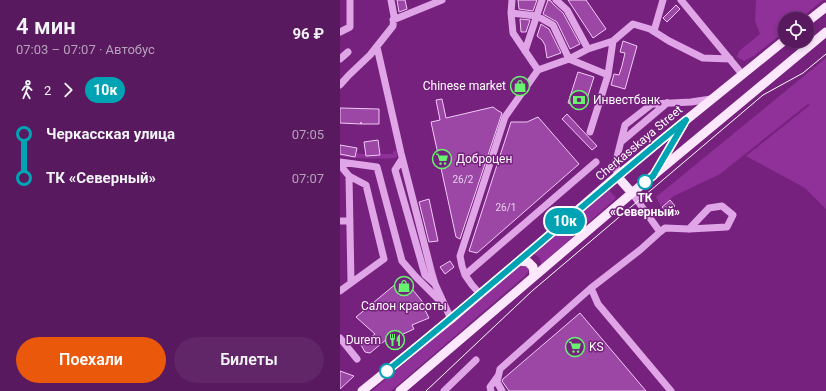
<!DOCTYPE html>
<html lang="ru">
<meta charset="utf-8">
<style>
body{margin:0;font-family:Roboto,sans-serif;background:#612667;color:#f1f3f6;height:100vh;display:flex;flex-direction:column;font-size:15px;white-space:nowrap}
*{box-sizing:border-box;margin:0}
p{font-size:13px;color:#b7a0bc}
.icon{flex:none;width:22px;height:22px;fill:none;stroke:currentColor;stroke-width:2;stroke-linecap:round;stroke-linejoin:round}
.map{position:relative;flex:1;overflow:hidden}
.drawer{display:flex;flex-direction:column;background:#58195e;width:340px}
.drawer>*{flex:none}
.badge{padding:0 8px;border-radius:13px;font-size:14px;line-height:26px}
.tools{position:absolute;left:438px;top:12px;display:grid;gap:8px}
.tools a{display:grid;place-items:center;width:36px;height:36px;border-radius:50%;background:#58195e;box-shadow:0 2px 6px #0003,0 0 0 1px #6d3873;font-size:20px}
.map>.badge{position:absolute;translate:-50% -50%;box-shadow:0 0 0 2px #fff}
.legs{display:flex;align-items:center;gap:6px;height:44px;padding:0 16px;font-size:13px}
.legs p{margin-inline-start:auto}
.summary{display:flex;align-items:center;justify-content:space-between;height:68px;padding:0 16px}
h1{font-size:22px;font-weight:600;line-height:30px}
.cta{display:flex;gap:8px;margin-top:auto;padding:8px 16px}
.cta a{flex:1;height:46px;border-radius:24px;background:#ea580c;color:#fff;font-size:16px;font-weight:600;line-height:46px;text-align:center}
.cta a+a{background:#612667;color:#f1f3f6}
ul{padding:0 16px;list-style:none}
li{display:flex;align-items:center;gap:14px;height:44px;font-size:15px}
li i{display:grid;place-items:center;width:6px;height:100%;margin:0 5px;background:currentColor}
li i::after{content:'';width:10px;height:10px;margin:-5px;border:3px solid;border-radius:50%;background:#58195e}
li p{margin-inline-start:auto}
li:first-child i{background:linear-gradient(#0000 50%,currentColor 0)}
li:last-child i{background:linear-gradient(currentColor 50%,#0000 0)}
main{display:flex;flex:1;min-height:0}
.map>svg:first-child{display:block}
</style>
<main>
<section class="drawer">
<div class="summary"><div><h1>4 мин</h1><p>07:03 – 07:07 · Автобус</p></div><b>96 ₽</b></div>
<div class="legs"><svg class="icon" aria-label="walk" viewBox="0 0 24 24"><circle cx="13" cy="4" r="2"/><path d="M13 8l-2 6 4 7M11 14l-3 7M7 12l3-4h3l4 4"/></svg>2<svg class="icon" aria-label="forward" viewBox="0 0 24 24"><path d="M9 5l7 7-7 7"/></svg><b class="badge" style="background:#00a3b4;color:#fff">10к</b></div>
<ul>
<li><i style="color:#00a3b4"></i><b>Черкасская улица</b><p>07:05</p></li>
<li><i style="color:#00a3b4"></i><b>ТК «Северный»</b><p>07:07</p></li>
</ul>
<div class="cta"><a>Поехали</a><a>Билеты</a></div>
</section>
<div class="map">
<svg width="486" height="391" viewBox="0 0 486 391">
<rect width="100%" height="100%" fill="#76217d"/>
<path fill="#8f3199" d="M416,0H483L460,19H445V31L415,55L404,61L397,57L399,51L420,34L415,21Z
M486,58V209L465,188L406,156L470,105L468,104L380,174L334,196L321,206L316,197Z
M56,150L57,157L55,158C37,159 18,159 0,156V152L24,154H53V152Z
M269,190L276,198L201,265C201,259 199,256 193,254Z
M179,265H185L188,268V272L185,276L51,391H32Z"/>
<path fill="#9c46a5" stroke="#f1c9f5" d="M57,0H65L67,9L59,12Z
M178,0H197L193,11L179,9Z
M208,0L211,1L213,4L223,13L240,44L230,49L217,22L203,14Z
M228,0H246L266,29L253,38Z
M336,5L340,9L327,22L323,18Z
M180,19L190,20L186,32H181Z
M201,24L209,29L221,53L207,58L205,45L202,40L197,36Z
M283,41L297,46L285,89L271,85L274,74L279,75L282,66L285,53L280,52Z
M238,72L254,77L244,108L228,103Z
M102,99L106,118L153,107L157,110L162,113L120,239L116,237L91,122L100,120L96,100Z
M0,108L39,109V124H21V122V124L0,123Z
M227,114L257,146L252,150L222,119Z
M198,117L239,164L137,253L129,251L171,122H187Z
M38,140L40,155L26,156L24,142Z
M0,145L17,148L15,157L0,154Z
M89,199L98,241L89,242L79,202Z
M330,200L335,206L327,213L322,207Z
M110,261L114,267L105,274L100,267Z
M63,278L86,306L84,308L89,318L72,325L74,329L59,336L61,340L49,344L47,339L30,353L25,352L21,345L35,334L16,317Z
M240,313L306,391H169L162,381L163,379Z
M0,371L14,376L0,389Z"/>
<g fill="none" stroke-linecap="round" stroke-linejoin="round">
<path stroke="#e0a5e6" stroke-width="7" d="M172,0L171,13L173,33L198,70
M216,0L227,10L248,49
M341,0L402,74
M171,13L197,16L213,25L229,59L268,75
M53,20L102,0
M314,31L323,0
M0,32L10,27V0
M37,47L61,153L92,274L95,284L111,319
M185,51L202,0
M0,59L8,52
M0,85L9,75L30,55L53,26L54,16L51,0
M250,132L268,75L273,41L293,24L310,29L329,41L363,58L390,59
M282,141L327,103
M62,159L55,170L85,275L95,284
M0,162L37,167L62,261L76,277L102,303
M0,165L9,176L26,185L44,259L0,291
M9,176L11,282
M277,176L276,161L285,125L312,104L351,102L371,99
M0,221H10
M320,232L325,228L349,229L387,227L393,215L382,206L369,208L349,229
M125,275L122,266L120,256L165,117L198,70L229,59L248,49L273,41
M251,288L258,304L331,391
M140,294L132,285L125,275L256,162
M0,338L17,359
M104,391L136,360
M151,391L150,387L158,376
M162,391L157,382L160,369L251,288L300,250L320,232L292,193"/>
<path stroke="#fce7fd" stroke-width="9" d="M467,22L486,7
M317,170L343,125
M277,176L292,193
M179,261L188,262L193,267L194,276
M22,391L111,319L140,294L179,261L277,176L445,40
M60,391L292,193L486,32"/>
<path stroke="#fff" stroke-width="1" d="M86,391L192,291L423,95L463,73L486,54"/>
</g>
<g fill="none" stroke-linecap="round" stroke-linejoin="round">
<defs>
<path id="line-1" d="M47,371C149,289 245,202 346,120L313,176L305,182"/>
</defs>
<use href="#line-1" stroke="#fff" stroke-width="9"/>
<use href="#line-1" stroke="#00a3b4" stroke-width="6"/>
</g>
<defs>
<symbol id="shop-ring" viewBox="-11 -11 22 22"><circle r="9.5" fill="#76217d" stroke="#67f370" stroke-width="1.5"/><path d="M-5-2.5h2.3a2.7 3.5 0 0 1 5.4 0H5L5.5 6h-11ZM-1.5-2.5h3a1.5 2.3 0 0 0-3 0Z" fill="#67f370"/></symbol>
<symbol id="bank-ring" viewBox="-11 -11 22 22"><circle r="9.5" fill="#76217d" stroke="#67f370" stroke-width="1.5"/><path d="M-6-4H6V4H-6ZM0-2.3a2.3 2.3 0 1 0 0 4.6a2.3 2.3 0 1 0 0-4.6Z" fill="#67f370"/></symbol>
<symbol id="supermarket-ring" viewBox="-11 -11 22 22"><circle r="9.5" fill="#76217d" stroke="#67f370" stroke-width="1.5"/><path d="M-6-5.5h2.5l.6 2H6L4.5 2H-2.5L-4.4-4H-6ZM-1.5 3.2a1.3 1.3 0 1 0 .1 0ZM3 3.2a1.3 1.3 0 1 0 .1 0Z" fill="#67f370"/></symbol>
<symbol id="restaurant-ring" viewBox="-11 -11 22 22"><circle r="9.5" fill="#76217d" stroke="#67f370" stroke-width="1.5"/><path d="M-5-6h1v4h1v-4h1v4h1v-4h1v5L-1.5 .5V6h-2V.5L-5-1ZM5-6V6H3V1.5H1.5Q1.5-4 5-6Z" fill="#67f370"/></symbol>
</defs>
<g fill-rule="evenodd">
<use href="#shop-ring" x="169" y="75" width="22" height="22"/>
<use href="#bank-ring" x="228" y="89" width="22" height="22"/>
<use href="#supermarket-ring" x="91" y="148" width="22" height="22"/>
<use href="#shop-ring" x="53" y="275" width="22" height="22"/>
<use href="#restaurant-ring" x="44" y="329" width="22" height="22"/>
<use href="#supermarket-ring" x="224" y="336" width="22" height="22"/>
</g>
<g fill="#fff" stroke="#00a3b4" stroke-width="2">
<circle cx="305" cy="182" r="7"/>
<circle cx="47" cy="371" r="7"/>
</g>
<g text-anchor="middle" stroke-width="3" stroke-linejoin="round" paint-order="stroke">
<g font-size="10" fill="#e6d1e8">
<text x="123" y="183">26/2</text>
<text x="166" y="211">26/1</text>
</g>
<g font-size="12" fill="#fff" stroke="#76217d" text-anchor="start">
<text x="166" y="90" text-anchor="end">Chinese market</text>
<text x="253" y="104">Инвестбанк</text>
<text x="116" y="163">Доброцен</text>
<text x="64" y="310" text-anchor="middle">Салон красоты</text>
<text x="41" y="344" text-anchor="end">Durem</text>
<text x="249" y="351">KS</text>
</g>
<g font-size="12" fill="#fff" stroke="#76217d">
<text transform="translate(299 143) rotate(-40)" y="4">Cherkasskaya Street</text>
</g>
<g font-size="12" font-weight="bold" fill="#fff" stroke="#76217d">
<text x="305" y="202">ТК<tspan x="305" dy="14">«Северный»</tspan></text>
</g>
</g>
</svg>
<div class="tools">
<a><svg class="icon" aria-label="locate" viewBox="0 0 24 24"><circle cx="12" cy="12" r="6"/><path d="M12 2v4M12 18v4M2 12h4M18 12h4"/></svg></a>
</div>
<b class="badge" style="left:225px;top:221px;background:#00a3b4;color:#fff">10к</b>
</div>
</main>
